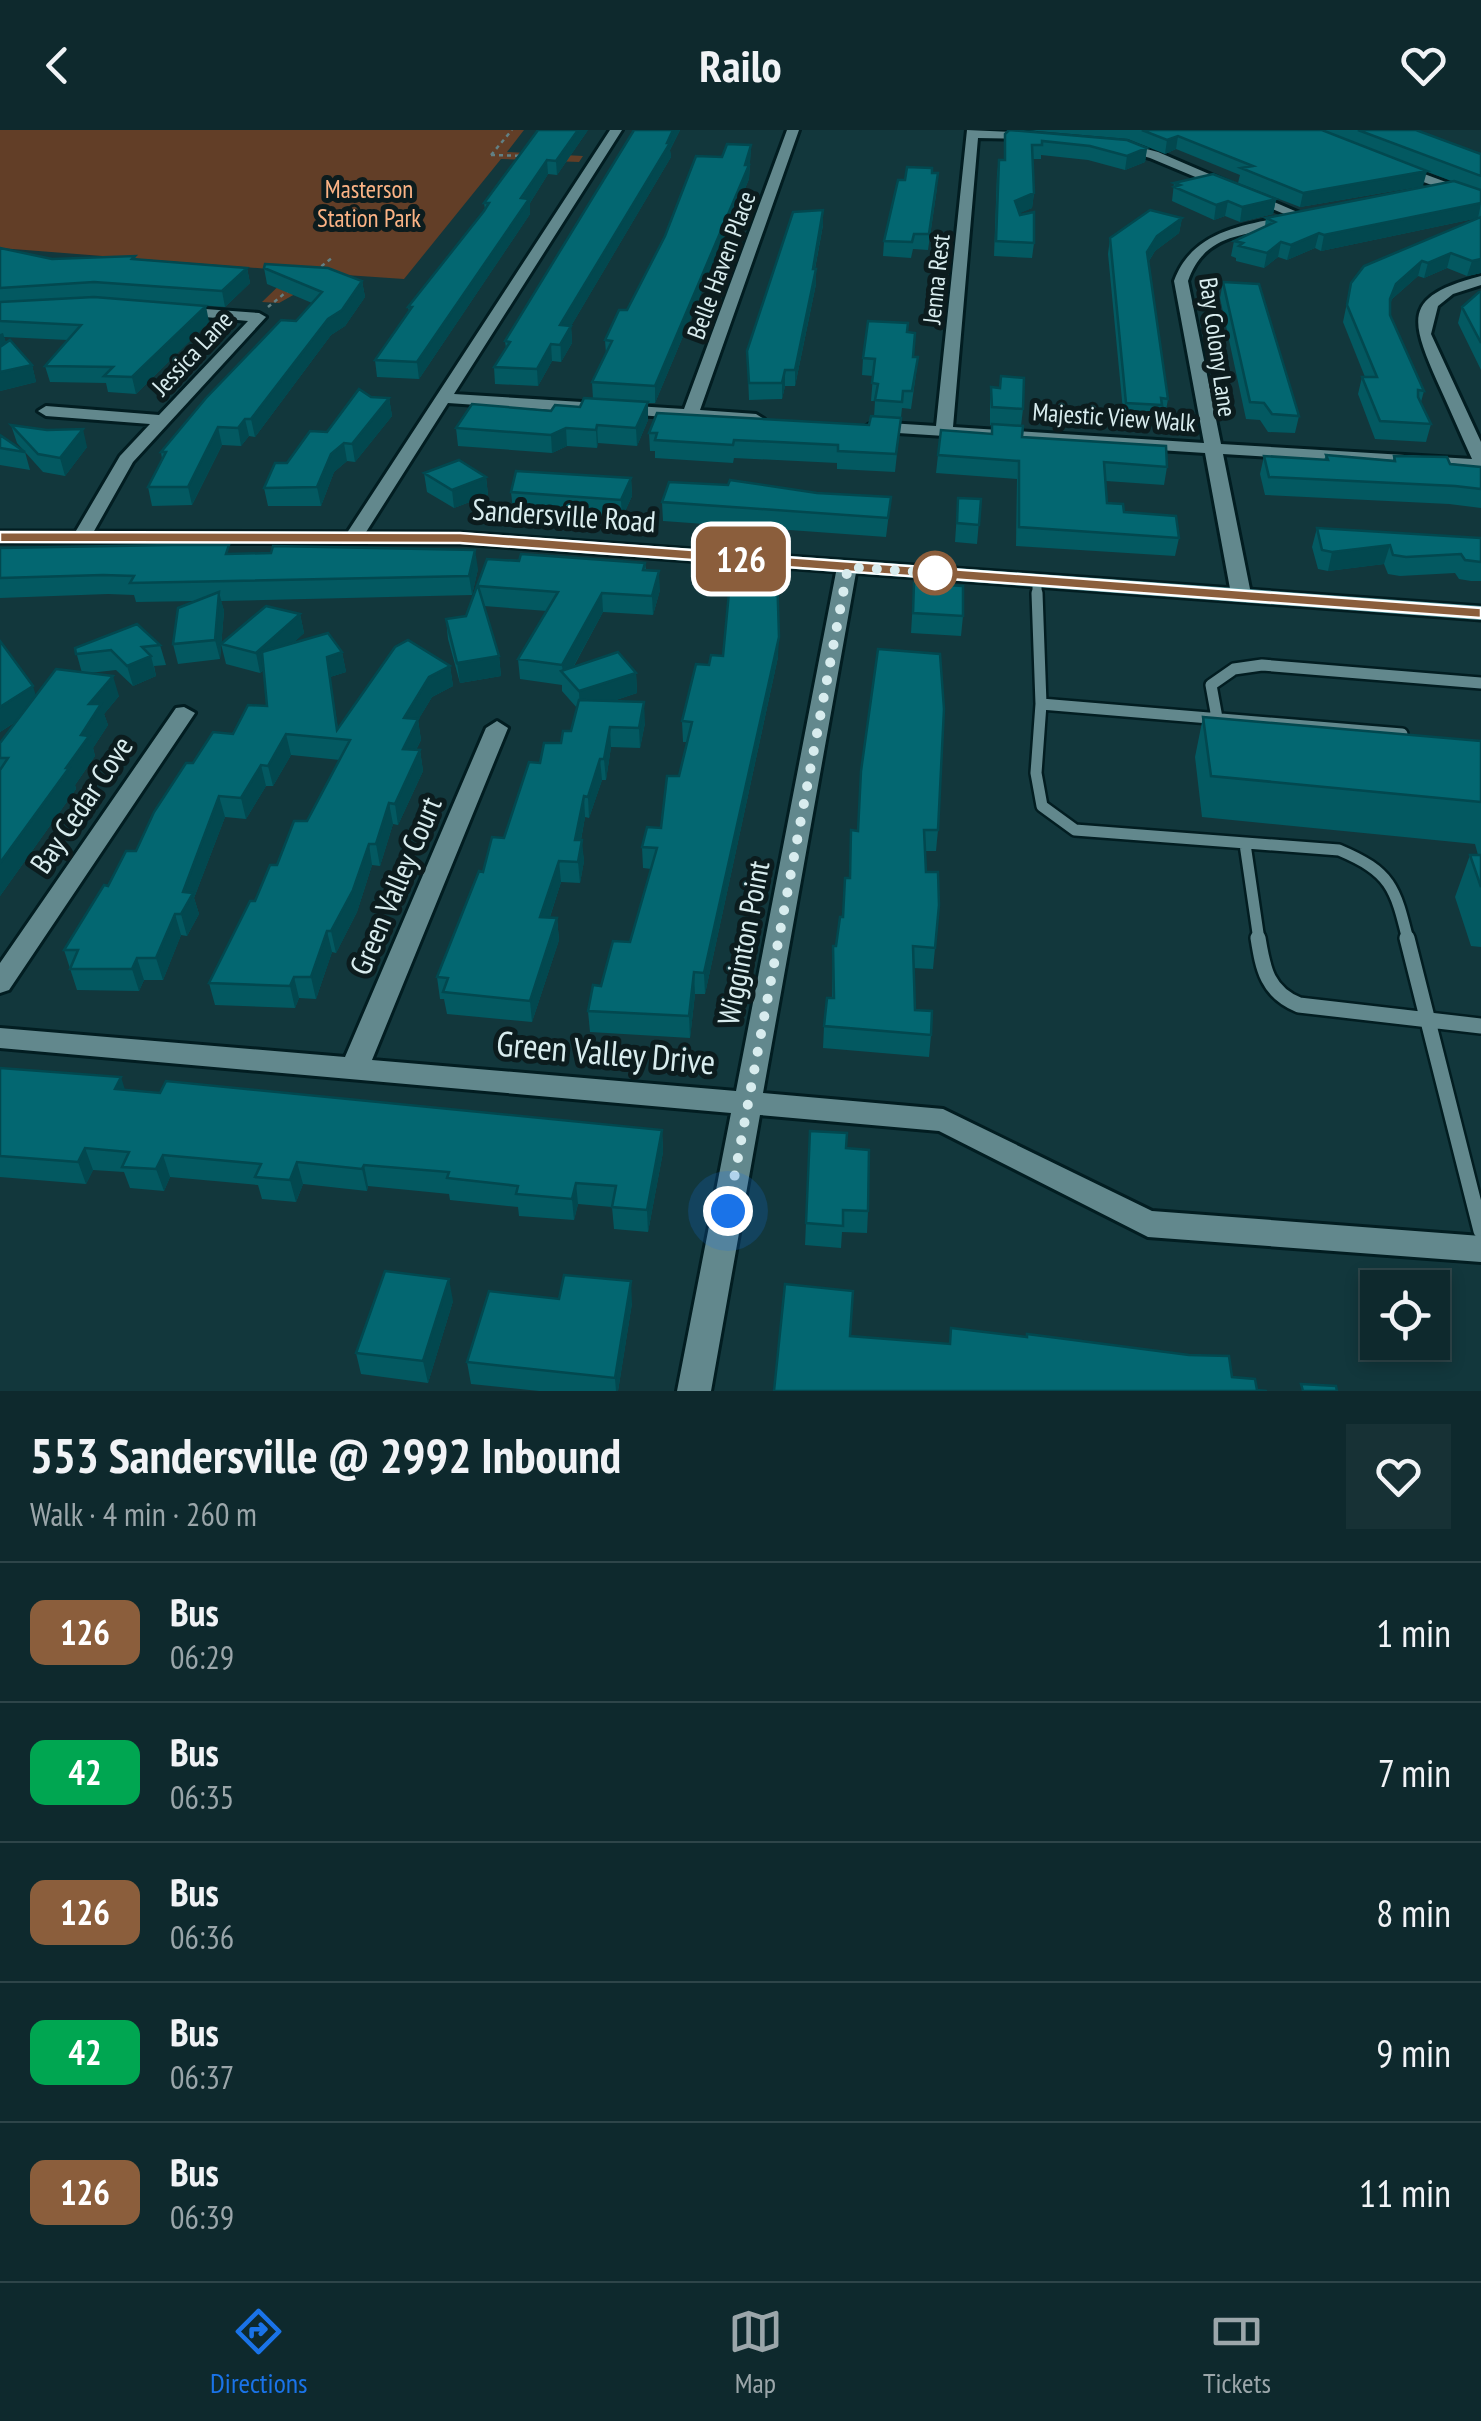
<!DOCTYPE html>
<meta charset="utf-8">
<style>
body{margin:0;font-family:"PT Sans Narrow",sans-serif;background:#173135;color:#f1f3f6;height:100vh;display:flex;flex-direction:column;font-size:38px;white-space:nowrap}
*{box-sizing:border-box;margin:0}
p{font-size:32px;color:#9ba6aa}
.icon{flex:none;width:55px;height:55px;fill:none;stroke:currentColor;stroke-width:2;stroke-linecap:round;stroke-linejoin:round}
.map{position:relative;height:1261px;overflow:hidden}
.sheet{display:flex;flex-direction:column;background:#0e292d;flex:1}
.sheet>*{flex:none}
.badge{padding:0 20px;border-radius:15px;font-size:35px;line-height:65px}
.fabs{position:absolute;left:1360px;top:1140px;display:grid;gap:20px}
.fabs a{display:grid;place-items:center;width:90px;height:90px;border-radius:0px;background:#0e292d;box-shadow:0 5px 15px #0003,0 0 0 2px #2e4549;font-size:50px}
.you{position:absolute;width:50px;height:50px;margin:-25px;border:8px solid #fff;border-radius:50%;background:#1a73e8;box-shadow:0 0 0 15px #1a73e833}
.map>.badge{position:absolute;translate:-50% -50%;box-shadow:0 0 0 5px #fff}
.round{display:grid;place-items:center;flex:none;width:105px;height:105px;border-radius:0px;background:#173135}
.headline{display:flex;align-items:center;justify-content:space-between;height:170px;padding:0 30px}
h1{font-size:48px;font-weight:800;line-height:75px}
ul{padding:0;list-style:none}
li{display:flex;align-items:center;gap:30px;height:140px;padding:0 30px;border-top:2px solid #2e4549}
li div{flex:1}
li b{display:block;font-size:38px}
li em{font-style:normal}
li .badge{min-width:110px;font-weight:700;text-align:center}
header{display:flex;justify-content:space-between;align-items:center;height:130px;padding:0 30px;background:#0e292d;font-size:45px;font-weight:800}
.menu{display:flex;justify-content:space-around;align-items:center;height:140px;border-top:2px solid #2e4549;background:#0e292d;font-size:28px;color:#9ba6aa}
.menu a{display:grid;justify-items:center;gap:5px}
.menu .active{color:#1a73e8}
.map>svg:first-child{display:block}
</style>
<header><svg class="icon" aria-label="back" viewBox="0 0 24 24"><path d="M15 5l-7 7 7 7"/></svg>Railo<svg class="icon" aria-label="heart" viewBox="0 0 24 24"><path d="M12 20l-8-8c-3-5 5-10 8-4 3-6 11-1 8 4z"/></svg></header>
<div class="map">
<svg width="1481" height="1261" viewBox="0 0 1481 1261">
<rect width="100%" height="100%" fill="#12373c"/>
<path fill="#623e27" d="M0,0H524L507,22L583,26L579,32L501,29L404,149L331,144L279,173L262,172L294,141L0,118Z"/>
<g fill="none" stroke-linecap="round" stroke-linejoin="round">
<defs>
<path id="lane-far2" d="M1037,451V465"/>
<path id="lane-far1" d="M1037,463L1041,574L1036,643L1042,676L1075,700L1339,720C1391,742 1395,757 1408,810
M1041,574L1402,604
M1217,588L1211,555L1234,539L1262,535L1481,553
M1245,714L1259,810"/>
<path id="lane" d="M1258,808C1263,839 1267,862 1299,875L1481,896
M1407,808L1481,1101"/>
<path id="street" d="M610,0H622L454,264L582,272L590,277L582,282L448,273L361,410H347L345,406Z
M787,0H799L700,280L756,284L764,289L756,294L613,283L611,280L619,275L684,279Z
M967,0L1034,3L1040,6L1034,9L978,8L953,297L1204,313L1174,151C1192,101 1243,95 1289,86L1150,28L1116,18L1114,16L1120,12L1158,22L1309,87C1269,111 1209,90 1188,151L1221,314L1472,329C1460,303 1449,277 1437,251C1409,187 1404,166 1481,146V155L1453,164L1438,176L1431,204L1481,312V340L1223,324L1251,464L1241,470L1231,464L1205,323L867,301L865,297L873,292L936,296Z
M1400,35L1481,65V73L1396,42L1394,39Z
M178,177L259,183L266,187L133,332L89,410H75L73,406L120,326L150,294L46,286L38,281L46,276L159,285L248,191L173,184V178Z
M847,431L857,437L763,963L943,979L1152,1081L1481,1106V1132L1148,1107L939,1001L760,985L711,1261H677L731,983L0,918V898L345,927L486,598L497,591L508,598L372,930L736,961L837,437Z
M184,577L195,583L9,860L0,863V833L176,578Z"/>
<path id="secondary" d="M0,401L460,402L1481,476V490L460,414L0,413Z"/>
</defs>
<use href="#lane-far2" stroke="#021d21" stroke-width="12"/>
<use href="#lane-far1" stroke="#021d21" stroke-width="16"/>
<use href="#lane" stroke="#021d21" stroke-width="20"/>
<use href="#street" stroke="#021d21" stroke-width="6"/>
<use href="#secondary" stroke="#021d21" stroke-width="5"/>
<path stroke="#628084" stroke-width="2.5" stroke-dasharray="4 4" stroke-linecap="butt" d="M491,25L524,26
M491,25L512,0
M315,141L332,128
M268,177L290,159"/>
<use href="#lane-far2" stroke="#62888d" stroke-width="9"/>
<use href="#lane-far1" stroke="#62888d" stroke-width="11"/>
<use href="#lane" stroke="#62888d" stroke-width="15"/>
<use href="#street" fill="#62888d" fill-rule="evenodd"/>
<use href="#secondary" fill="#599ca4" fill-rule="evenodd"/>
</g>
<path fill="#035961" d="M588,0L557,45L548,44L530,73V84L419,249L377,247L375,230L409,181L408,177L485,79L484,73Z
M634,0H680L670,20L671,27L571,196L572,213L561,232L552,231L538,256L495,254L494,237L506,218L505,211Z
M1026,0H1416L1481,24V143L1467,146L1447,138L1424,148L1418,146L1392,169L1390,175V185L1424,261L1421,272L1431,294L1426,312L1375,309L1358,264L1362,247H1365L1343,192L1351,153L1478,88L1321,121L1315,118L1287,130L1278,127L1264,138L1236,131V128L1231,126L1234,111L1265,96L1266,88L1454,52L1412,36L1423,56L1300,77L1238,53L1240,45L1176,19L1165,24L1128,9Z
M1005,4L1147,18L1145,32L1125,40L1088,30L1041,25V29H1033L1034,63L1032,78L1019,83L1034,113L1032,128L994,126L997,44L999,30H1004Z
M751,15L749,49L655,273H648V290L637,316L598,313L597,318L567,316L552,323L458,316L456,298L580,277L593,269L592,252L606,224L605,210L627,180L722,27Z
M932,43L937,58L928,120L913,119L911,128L883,126L884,111L905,50Z
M1174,53L1276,69L1273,84L1240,92L1225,86L1214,90L1172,71Z
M823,80V95L815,139L816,154L795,256H785L782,269L749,270L747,221Z
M1182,88L1179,103L1155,121L1149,131L1168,269L1165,286H1160L1159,292L1124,291L1108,124L1110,108Z
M0,118L52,129L135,126L136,129L247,138L250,153L225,177L95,167L209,192L136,264L108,262L106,253L50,252L45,236L68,210L4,207L6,213L32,235L36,252L0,261Z
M264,138L362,151L365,167L345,196L331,205L255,307L249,306L241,316L222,315L192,375L152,376L148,357L162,329L161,322L296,191L312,173L267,154Z
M1223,152L1299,286L1295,303L1268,302L1260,290L1246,289L1220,168Z
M1481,162V240L1458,193L1462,177Z
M907,202L913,227H918L916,244L911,279L902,278L895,342L837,339V333L734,328L733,333L655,328V321H650L649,303L869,295L874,287L875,271H871L873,246L862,245L863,228Z
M991,257L1023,279L1021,296L1022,307L1167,337L1164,355L1106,351L1107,373L1124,382L1179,408L1175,426L1016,416L1017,349L936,343L938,325L991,304L992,295H990V275Z
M371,267L389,268L392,286L355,332L347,331L334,342L321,376H268L264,358L287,333Z
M11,295L87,317L65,346L43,342L17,313Z
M0,305L25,322L30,340L0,335Z
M1326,325L1393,330L1394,326L1481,337V378L1449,374L1265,365L1260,344L1264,326L1324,330Z
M424,343L486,347L488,365L454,378L427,362Z
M631,348L632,366L622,388L513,380L511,362Z
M817,363L891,367L886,407L663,391L662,372Z
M958,368L981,369L977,414L955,412Z
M1317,398L1481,408V451H1471L1459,449L1455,443L1400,446L1388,444L1384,434L1328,441L1318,439L1312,417Z
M0,418L231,423L478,439L472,465L221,471L224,481L220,529L178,534L173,514L195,471L136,472L134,465L108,464L0,468Z
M487,429L645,433L646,440L660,460L653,485L603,482L574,536L636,543L637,563L613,571L645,593L640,618L611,617L606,650H602L589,688L585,687L581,710L584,731L580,753L561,752L550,787L557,788L559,810L532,892L447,884L444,869H440L437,847L483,742L504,708L540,633L571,601L577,578L562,561V555L520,549L518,529L547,481L484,476L499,526L501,546L460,553L448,509L446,489L466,486Z
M914,453L963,486L961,506L911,503Z
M300,484L304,503L293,513L342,522L346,542L330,547L338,599L450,536L453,556L432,567L418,590L421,610L416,620H420L423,641L398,695L393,694L380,736L372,735L357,782L336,823L332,822L316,869L299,868L295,878L215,875L209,853L277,735L307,691L340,630L291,625L273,656H266L246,689L225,687L194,768L199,784L187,806L181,805L163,850H144L139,861L77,860L64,820L108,756L136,721L193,633L267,576L264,540L260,543L226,534L221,514Z
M0,511L36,566L82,543L75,518L160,515L166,535L154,536L156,546L133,556L116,540L89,543L119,566L104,584L108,595L93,618L95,626L75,655L76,659L0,766V613L17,591L0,602Z
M778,527L705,864H695L690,908L590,902L588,881L601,856L630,812L651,739L643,738L642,717L661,698L679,646L688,612H683L682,591L709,535Z
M1203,587L1481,611V817L1471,816L1455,767L1470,725H1478L1475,714L1202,687L1195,627Z
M861,641L938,700L936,721H925L926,742L935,818L933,839L913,838L915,880L931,905L929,927L823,918L824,896L832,868L833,816H836L849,748L851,700L858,701Z
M0,938L125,960L662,1000L663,1022L648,1102L614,1099L612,1077L578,1074L574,1090L519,1086L518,1077L450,1070L449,1064L368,1056L367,1061L303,1054L296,1072L262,1069L258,1055L170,1047L164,1061L130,1058L124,1042L93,1040L86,1054L0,1047Z
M810,1001L846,1018L868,1081L867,1103L842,1102L841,1118L805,1115Z
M559,1169L632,1173L618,1261H539L471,1254L467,1232Z
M453,1171L428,1253L361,1244L356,1223Z"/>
<path fill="#02484f" d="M578,0H588L557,45L556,31Z
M673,0H680L670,20L671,27L571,196L572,213L561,232L560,195Z
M1178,6L1176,19L1165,24L1167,10Z
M751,15L749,49L655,273V256L745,35Z
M1147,18L1145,32L1125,40L1127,26Z
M547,30L548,44L530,73V84L419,249L417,232Z
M1427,41L1423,56L1300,77L1303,63Z
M1034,63L1032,78L1014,86L1015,71Z
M1276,69L1273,84L1240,92L1242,77Z
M1228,71L1225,86L1214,90L1216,75Z
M1481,73L1478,88L1321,121L1324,105Z
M823,80V95L812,154L813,139Z
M1182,88L1179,103L1155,121L1145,137L1147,122L1157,106Z
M1319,103L1315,118L1287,130L1291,115Z
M1281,112L1278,127L1264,138L1267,123Z
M1451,123L1447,138L1424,148L1428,133Z
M1481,129V143L1467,146L1472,131Z
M1422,131L1418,146L1392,169L1386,185L1390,169L1396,154Z
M247,138L250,153L225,177L222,161Z
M816,139V154L795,256V240Z
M362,151L365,167L345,196L331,205L255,307L251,289L328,189Z
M206,176L209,192L136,264L132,247Z
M3,203L7,217L0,219V204Z
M551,214L552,231L538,256L537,239Z
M32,235L36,252L0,261V242Z
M785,240V256L782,269V253Z
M389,268L392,286L355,332L352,314Z
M648,272V290L637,316L636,298Z
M245,289L249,306L241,316L238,298Z
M597,295L598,313L597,318L596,300Z
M218,297L222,315L192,375L188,357Z
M566,298L567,316L552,323L551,305Z
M83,299L87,317L65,346L60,328Z
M344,313L347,331L334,342L321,376L317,357L331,324Z
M486,347L488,365L454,378L452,360Z
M631,348L632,366L622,388L621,370Z
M1390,415L1384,434L1328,441L1332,422Z
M475,420L478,439L472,465L469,446Z
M659,441L660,460L653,485L652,466Z
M219,462L224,481L220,529L215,510Z
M602,463L603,482L567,548L563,543L562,535Z
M300,484L304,503L260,543L256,523Z
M779,507L778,527L705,864L704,843Z
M342,522L346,542L330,547L340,609L327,527Z
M151,526L156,546L133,556L127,536Z
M499,526L501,546L460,553L457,533Z
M450,536L453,556L432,567L418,590L421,610L406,639L403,619L404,588L429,547Z
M636,543L637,563L580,582L579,561Z
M113,546L119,566L104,584L108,595L93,618L95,626L75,655L76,659L0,766V733L66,638L81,605L89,574Z
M33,556L39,576L0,602V577Z
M644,572L645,593L640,618L639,598Z
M610,597L611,617L606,650L604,629Z
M286,604L291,625L273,656L268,636Z
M420,620L423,641L398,695L395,674Z
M600,629L602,650L589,688L588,667Z
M261,635L266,656L246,689L241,668Z
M219,666L225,687L194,768L199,784L187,806L181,784L183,762Z
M584,666L585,687L577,731L575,710Z
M389,673L393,694L380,736L376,714Z
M582,710L584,731L580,753L578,732Z
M369,714L372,735L357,782L336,823L331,801Z
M559,731L561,752L543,808L540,787Z
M175,784L181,805L163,850L156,828Z
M557,788L559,810L532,892L530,871Z
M327,801L332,822L316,869L311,847Z
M137,828L144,850L139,861L132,839Z
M694,842L695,864L690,908L689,886Z
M294,847L299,868L295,878L290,856Z
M121,947L128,969L115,959Z
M662,1000L663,1022L648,1102L647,1080Z
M85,1018L93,1040L86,1054L78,1032Z
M163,1025L170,1047L164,1061L156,1039Z
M297,1032L303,1054L296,1072L290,1050Z
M364,1035L368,1056L367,1061L362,1039Z
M576,1053L578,1074L574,1090L572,1069Z
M449,1149L453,1171L428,1253L423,1231Z
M631,1151L632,1173L618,1261H616L615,1248Z"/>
<path fill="#036771" stroke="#02484f" stroke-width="2.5" d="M538,0H578L556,31L547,30L521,68L529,69L417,232L375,230L412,177H408L484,81L489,73H484Z
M634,0H673L667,13H670L560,195L571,196L560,215L551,214L537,239L494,237L510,212L505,211Z
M1009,0L1127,10L1147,18L1127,26L1090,16L1042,11V15H1032L1034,63L1015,71L1020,85L1034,82V113L996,111L999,30H1005V4Z
M1142,0H1322L1427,41L1303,63L1241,38L1253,36L1178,6L1167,10Z
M1358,0H1416L1481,24V46Z
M727,14L751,15L745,35H749L655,256L592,252L612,211L605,210L619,180H627L665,106L696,26L722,27Z
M907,37L932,38V43H938L929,104H914L912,112L884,111L898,50H905Z
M1213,44L1276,69L1242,77L1228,71L1216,75L1174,57L1180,55L1174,53Z
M1454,51L1481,60V73L1324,105L1319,103L1291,115L1281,112L1267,123L1239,116L1243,113L1234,111L1275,92L1266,88Z
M823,80L813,139H816L795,240H785L782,253H749L747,221L793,82Z
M1150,80L1182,88L1157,106L1147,122L1168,269L1161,268L1162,275L1126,273L1110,108Z
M1481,87V129L1472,131L1451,123L1428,133L1422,131L1396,154L1390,169V185L1424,261L1418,260V267L1431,294L1380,291L1362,247H1377L1347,175L1351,153L1364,136Z
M0,118L52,129L135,126L132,129L247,138L222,161L94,152L0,158Z
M265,134L328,138L362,151L342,180L328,189L251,289H245L238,298L218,297L188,357H148L166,322H161L206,268L281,190L296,191L322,162L264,138Z
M1223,152L1259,154L1299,286L1272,284L1264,273L1250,272Z
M1479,162H1481V213L1462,177Z
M94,167L206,176L132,247L104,246L113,237L45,236L81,195L0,191V172Z
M868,191L908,193L907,202L915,203L913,227H918L912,261H903L902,272L875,270L878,254L872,253L875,229L863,228Z
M10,210L32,235L0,242V217Z
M1001,246L1024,248L1023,279L992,277L991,257L1000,258Z
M359,259L371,267L389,268L352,314L344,313L331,324L317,357L264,358L275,333H287L310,301L327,302Z
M584,268L648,272L636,298L597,295L596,300L566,298L551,305L456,298L472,274L551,281L555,275L580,277Z
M657,283L869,295L871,286L901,288L896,324L838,321V315L734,310L733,315L655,310L657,303H649Z
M992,294L1023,296L1022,307L1166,316L1167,337L1104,332L1107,373L1123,374L1124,382L1176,386L1179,408L1019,397V331L938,325L941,300L992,304Z
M11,295L47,300L83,299L60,328L38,324Z
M0,305L25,322L0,318Z
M1326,325L1395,331L1394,326L1447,327L1450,334L1481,337V359L1455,356L1269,347L1264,326L1328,330Z
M459,330L486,347L452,360L424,343Z
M516,341L631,348L621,370L511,362Z
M730,350L817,363L891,367L888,388L662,372L669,352L728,355Z
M958,368L981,369L979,395L957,393Z
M1317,398L1481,408V432L1465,430L1461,424L1406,427L1393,425L1390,415L1332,422L1322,420Z
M172,415H229L226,424L271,423L273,416L475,420L469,446L130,453L134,446L103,445L0,448V418Z
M521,424L645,433L643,440L659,441L652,466L602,463L562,535L518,529L558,462L478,456L499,526L457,533L446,489L466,486L487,429L519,431Z
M731,441H777L779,507L704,843L694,842L689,886L588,881L593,855L601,856L613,811L630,812L657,718L642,717L647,697L661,698L667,646H679L692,592L682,591L696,534L709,535L711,525L723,526Z
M914,453L963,456V486L913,483Z
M219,462L215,510L173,514L178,478Z
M266,476L300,484L256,523L221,514Z
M137,494L160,515L142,517L151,526L127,536L111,520L76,524L75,518Z
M328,503L342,522L327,527L337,600L395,517L408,510L450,536L429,547L404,588L418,589L403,619L420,620L395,674L389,673L376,714H369L353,760L331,801H327L311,847H294L290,856L209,853L250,771H255L270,735H277L294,691H307L350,610L286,604L268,636L261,635L241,668L219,666L183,762L193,763L181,784H175L156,828H137L132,839H70L78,820H64L104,755L108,756L126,721H136L154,682L186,633H193L213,602L233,604L248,575L267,576L262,522Z
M0,511L33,556L0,577Z
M878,519L940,524L944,579L938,700H924L926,742H938L939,775L935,818L913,816L915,880L932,881L931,905L824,896L827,868H834L833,816H836L840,787H843L845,748H850L851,700L858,701L861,641Z
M618,522L636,543L579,561L561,541Z
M56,539L113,546L89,574H101L81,605L89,606L66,638H69L0,733V640L8,628H0V613Z
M579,570L644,572L639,598L610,597L604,629H600L588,667L584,666L575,710H582L578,732L559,731L540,787L557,788L530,871L443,862L448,848L437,847L479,741L483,742L492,707L504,708L529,632L540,633L544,613H561L563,601H571Z
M1203,587L1481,611V672L1211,646Z
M1470,725H1481V757Z
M0,938L121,947L115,959L160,963L166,951L662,1000L647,1080L612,1077L616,1056L576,1053L572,1069L516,1064L518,1056L447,1048L449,1042L364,1035L362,1039L297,1032L290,1050L255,1047L261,1034L163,1025L156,1039L122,1037L129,1022L85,1018L78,1032L0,1026Z
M810,1001L847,1003L846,1018L869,1020L868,1081L843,1080V1096L806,1093Z
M385,1141L449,1149L423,1231L356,1223Z
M564,1145L631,1151L615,1248L467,1232L489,1161L559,1169Z
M785,1154L853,1161L850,1206L950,1214L951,1198L1027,1207V1204L1189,1225L1229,1226L1232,1247L1255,1249L1257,1260L1267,1261H774Z
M1301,1254L1336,1256L1337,1261H1303Z"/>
<path fill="#8b5e3c" stroke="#fff" stroke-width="2.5" d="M460,403L1481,478V488L460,413L0,412V402Z"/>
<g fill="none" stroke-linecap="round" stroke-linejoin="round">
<path stroke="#d8ecee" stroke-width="10" stroke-dasharray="0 18" d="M728,1081L848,437L935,443"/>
</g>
<circle fill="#fff" stroke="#8b5e3c" stroke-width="5" cx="935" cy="443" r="20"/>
<g text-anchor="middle" stroke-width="10" stroke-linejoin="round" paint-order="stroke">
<g font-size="25" fill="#fbb385" stroke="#0c1c1e">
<text x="369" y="68">Masterson<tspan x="369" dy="29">Station Park</tspan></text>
</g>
<g font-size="25" fill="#d8ecee" stroke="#0c1c1e">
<text transform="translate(721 135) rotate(-70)" y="9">Belle Haven Place</text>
<text transform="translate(936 149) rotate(-84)" y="9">Jenna Rest</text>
<text transform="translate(1218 217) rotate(82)" y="9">Bay Colony Lane</text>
<text transform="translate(192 223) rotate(-47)" y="9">Jessica Lane</text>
<text transform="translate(1114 287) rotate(4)" y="9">Majestic View Walk</text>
</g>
<g font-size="30" fill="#d8ecee" stroke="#0c1c1e">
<text transform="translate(564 386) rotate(4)" y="10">Sandersville Road</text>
<text transform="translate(82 675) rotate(-56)" y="10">Bay Cedar Cove</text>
<text transform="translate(396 756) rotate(-67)" y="10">Green Valley Court</text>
<text transform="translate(744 813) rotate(-79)" y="10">Wigginton Point</text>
</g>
<g font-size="35" fill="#d8ecee" stroke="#0c1c1e">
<text transform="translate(606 923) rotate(5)" y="12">Green Valley Drive</text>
</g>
</g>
</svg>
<div class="fabs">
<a><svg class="icon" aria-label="locate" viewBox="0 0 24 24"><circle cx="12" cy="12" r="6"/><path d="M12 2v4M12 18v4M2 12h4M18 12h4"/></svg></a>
</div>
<div class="you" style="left:728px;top:1081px"></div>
<b class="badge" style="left:741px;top:429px;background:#8b5e3c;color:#fff">126</b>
</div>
<section class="sheet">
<div class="headline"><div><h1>553 Sandersville @ 2992 Inbound</h1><p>Walk · 4 min · 260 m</p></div><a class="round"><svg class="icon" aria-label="heart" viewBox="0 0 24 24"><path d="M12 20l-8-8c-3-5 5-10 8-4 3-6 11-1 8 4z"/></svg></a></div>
<ul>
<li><span class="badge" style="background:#8b5e3c;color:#fff">126</span><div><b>Bus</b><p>06:29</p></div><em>1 min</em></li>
<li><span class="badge" style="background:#00a651;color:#fff">42</span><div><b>Bus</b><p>06:35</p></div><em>7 min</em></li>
<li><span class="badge" style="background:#8b5e3c;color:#fff">126</span><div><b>Bus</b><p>06:36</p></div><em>8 min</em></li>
<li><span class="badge" style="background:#00a651;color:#fff">42</span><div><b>Bus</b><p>06:37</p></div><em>9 min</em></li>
<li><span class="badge" style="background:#8b5e3c;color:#fff">126</span><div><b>Bus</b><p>06:39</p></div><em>11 min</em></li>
</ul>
</section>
<nav class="menu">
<a class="active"><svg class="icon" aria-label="directions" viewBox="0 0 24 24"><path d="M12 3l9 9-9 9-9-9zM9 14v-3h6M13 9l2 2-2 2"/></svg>Directions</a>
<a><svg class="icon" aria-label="map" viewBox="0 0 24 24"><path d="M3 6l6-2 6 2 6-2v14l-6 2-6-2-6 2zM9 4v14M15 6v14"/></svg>Map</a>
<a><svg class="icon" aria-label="tickets" viewBox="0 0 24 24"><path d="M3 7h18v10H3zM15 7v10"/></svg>Tickets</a>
</nav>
